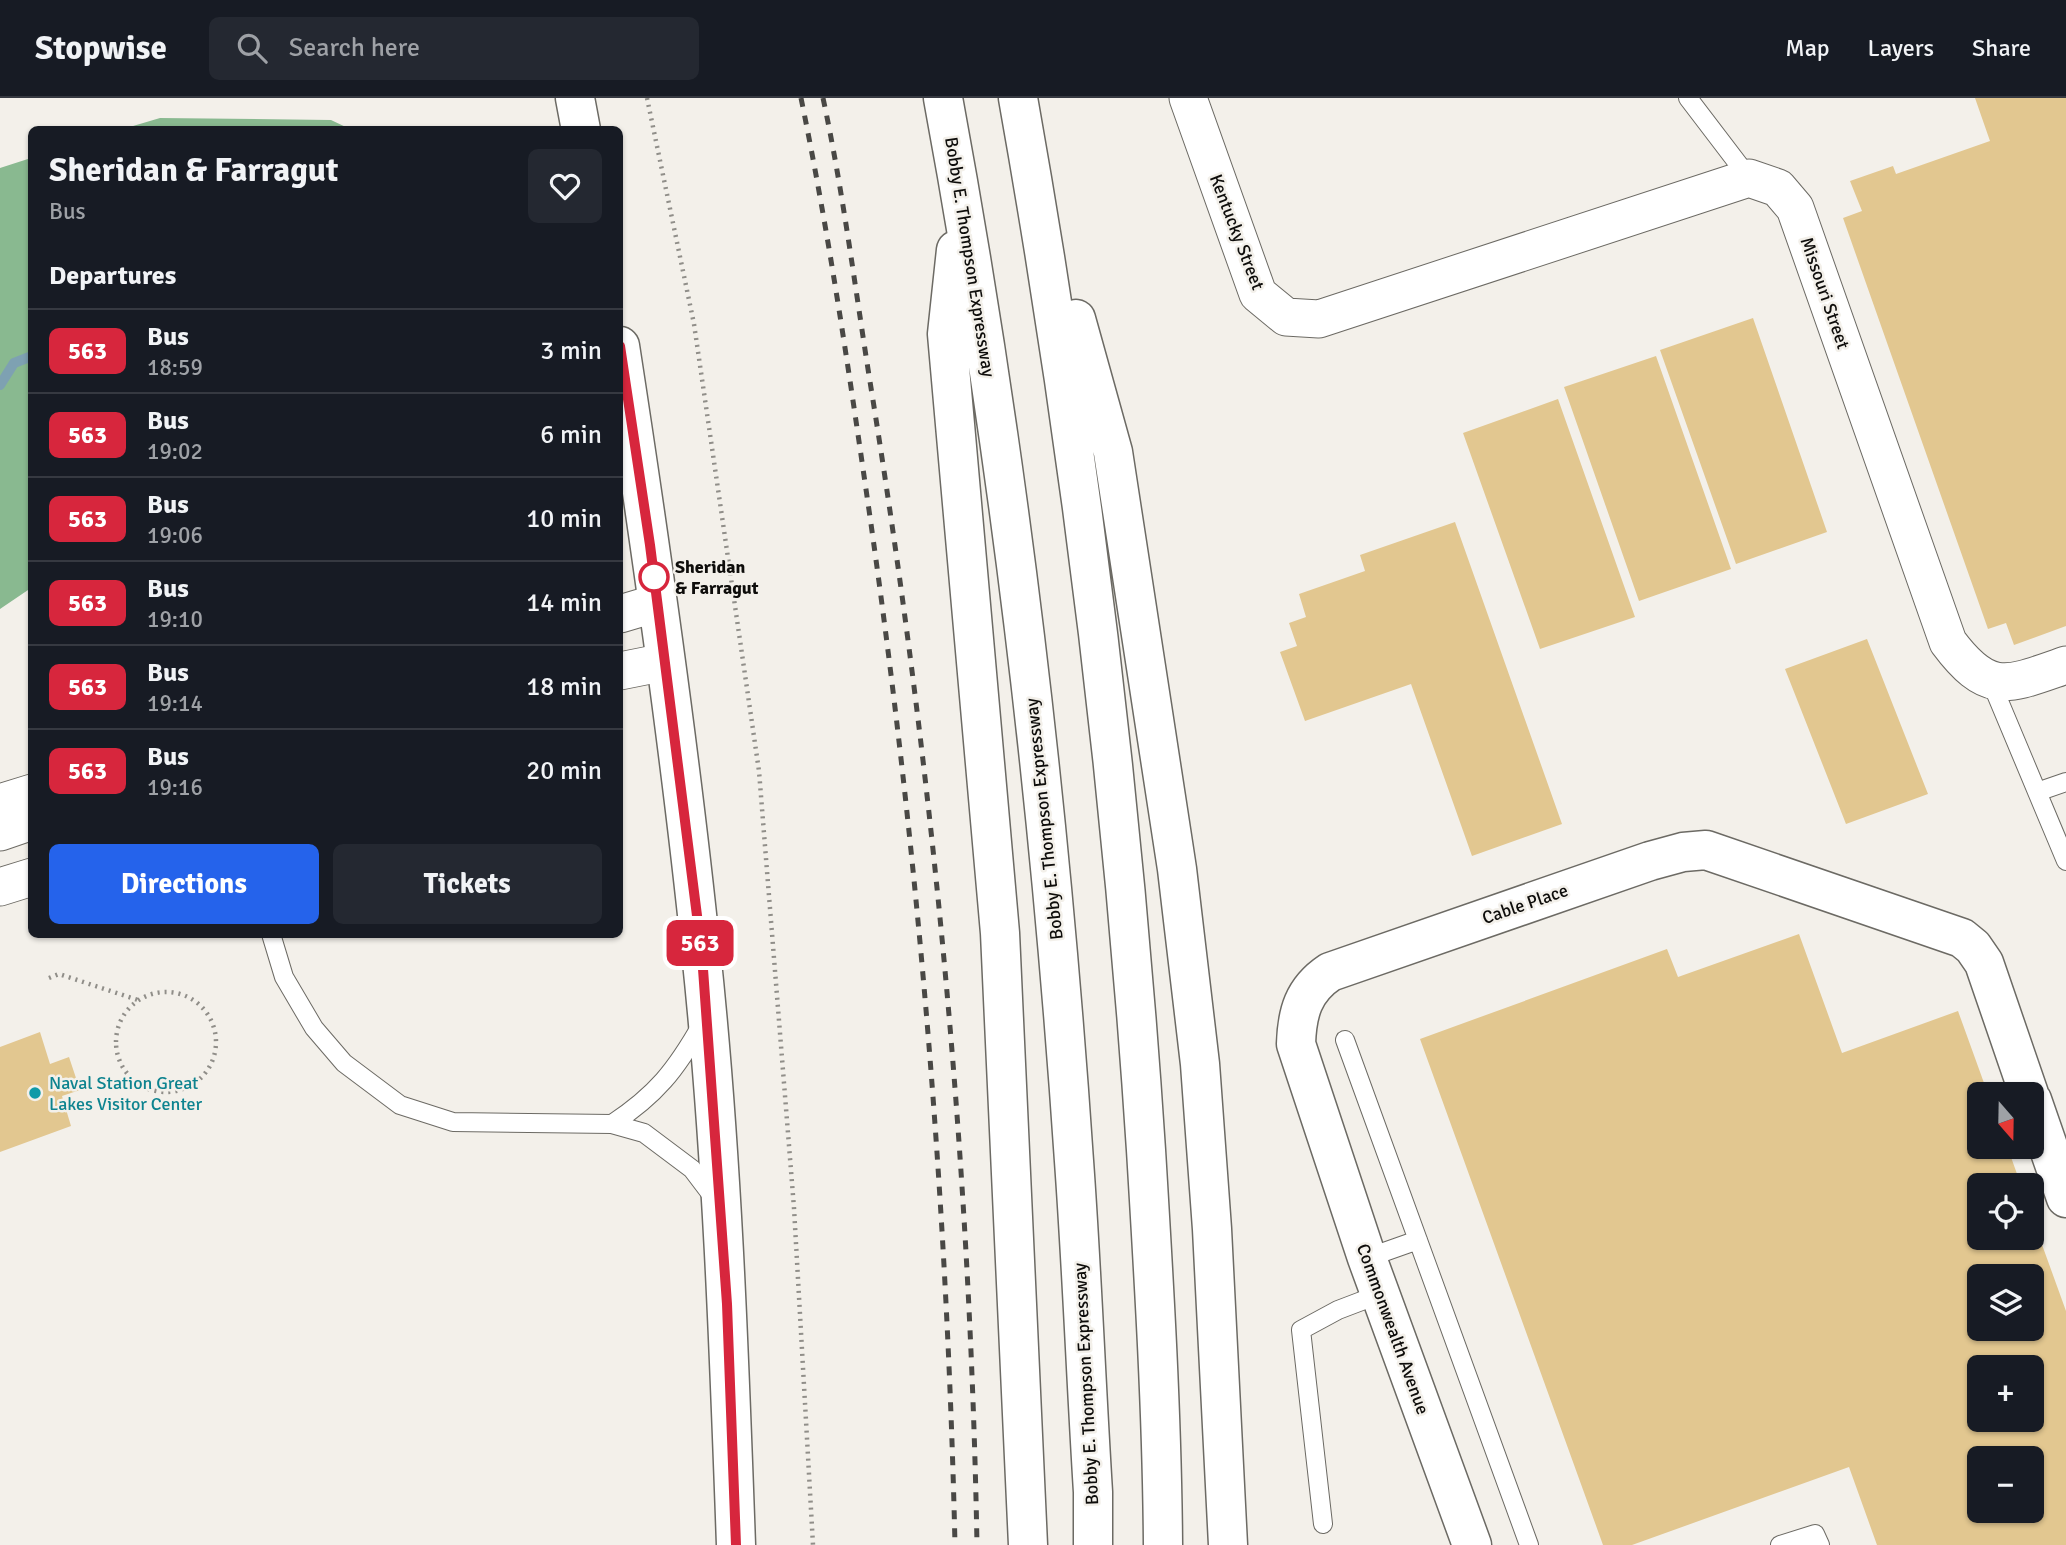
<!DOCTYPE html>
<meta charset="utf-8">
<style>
body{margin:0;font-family:Signika,sans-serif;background:#242831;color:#f1f3f6;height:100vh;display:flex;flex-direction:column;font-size:26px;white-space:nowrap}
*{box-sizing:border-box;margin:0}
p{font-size:23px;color:#9ea1a6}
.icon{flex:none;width:38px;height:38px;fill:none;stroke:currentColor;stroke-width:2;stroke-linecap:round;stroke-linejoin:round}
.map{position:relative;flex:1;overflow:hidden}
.sheet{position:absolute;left:28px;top:28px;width:595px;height:812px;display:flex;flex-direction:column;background:#171b24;border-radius:10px;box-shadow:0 2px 5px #0004}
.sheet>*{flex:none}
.badge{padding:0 14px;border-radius:10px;font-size:24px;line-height:46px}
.needle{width:46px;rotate:160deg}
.fabs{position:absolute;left:1967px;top:984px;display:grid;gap:14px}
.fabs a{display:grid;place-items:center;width:77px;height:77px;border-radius:10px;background:#171b24;box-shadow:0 2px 5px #0004;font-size:35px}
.map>.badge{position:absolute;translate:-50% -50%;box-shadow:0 0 0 4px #fff}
h2{padding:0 21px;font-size:26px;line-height:63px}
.round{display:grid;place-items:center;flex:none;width:74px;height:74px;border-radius:10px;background:#242831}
.summary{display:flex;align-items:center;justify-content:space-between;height:119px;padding:0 21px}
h1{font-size:33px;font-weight:800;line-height:52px}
.action{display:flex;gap:14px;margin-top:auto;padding:14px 21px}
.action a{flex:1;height:80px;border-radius:10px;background:#2563eb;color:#fff;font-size:28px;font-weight:800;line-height:80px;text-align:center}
.action a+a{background:#242831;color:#f1f3f6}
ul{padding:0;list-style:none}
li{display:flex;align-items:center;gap:21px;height:84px;padding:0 21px;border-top:2px solid #363941}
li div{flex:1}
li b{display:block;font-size:26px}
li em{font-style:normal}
li .badge{min-width:77px;font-weight:700;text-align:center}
header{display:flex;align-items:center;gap:42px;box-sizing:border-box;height:98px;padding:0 35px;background:#171b24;border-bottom:2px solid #363941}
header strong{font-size:33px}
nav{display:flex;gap:38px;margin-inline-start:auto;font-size:24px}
.search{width:490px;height:63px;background:#242831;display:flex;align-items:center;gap:18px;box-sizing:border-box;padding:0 24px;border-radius:10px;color:#9ea1a6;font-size:26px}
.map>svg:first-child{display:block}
</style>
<header>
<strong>Stopwise</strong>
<div class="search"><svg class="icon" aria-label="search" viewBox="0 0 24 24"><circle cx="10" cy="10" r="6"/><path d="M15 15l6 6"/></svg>Search here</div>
<nav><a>Map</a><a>Layers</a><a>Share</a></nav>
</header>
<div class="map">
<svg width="2066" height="1447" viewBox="0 0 2066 1447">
<rect width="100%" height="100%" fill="#f3f0ea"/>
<path fill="#89b990" d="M160,20L331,22L350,31H123Z
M31,60V490L0,511V70Z"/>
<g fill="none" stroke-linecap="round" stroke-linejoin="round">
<path stroke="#7ea1b2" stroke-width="10" d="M0,287L14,265L32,258"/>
</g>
<path fill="#e2c790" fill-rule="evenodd" d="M1975,0H2066V528L2014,547L2006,525L1988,531L1843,120L1862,113L1850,83L1893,68L1896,76L1990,43Z
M1753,220L1827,434L1736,466L1660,252Z
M1656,258L1731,471L1639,503L1564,289Z
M1558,301L1635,519L1540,551L1463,335Z
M1455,424L1562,726L1472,758L1411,586L1305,623L1280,554L1297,548L1289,525L1306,519L1299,496L1365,473L1360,457Z
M1867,541L1928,696L1846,726L1785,571Z
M1799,836L1842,955L1958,913L1988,996H1979V1048H2007L2021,1087H1979V1139H2032V1119L2066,1213V1447H1877L1849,1369L1632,1447H1603L1420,941L1667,851L1678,879ZM1979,1178H2032V1230H1979ZM1979,1269H2032V1321H1979ZM1979,1360H2032V1412H1979Z
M40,934L50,966L69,959L80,992L62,998L71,1028L0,1054V949Z"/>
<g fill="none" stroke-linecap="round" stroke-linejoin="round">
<defs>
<path id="lane" d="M1688,0L1749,80
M1991,584L2066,763
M2037,694L2066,684
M271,836L284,879L314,930L344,965L400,1007L453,1024L612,1026L644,1035L692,1071L714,1100
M1345,942L1529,1447
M612,1026C656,997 676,972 702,926
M1367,1160L1418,1142
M1323,1426L1301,1232L1338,1212L1380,1196
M1780,1447L1815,1436L1820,1447"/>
<path id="street" d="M1188,0L1258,196L1286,219L1319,221L1749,80L1778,90L1795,110L1948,544C1989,599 2008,587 2066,567
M620,516L657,505
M620,573L665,564
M0,705L32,695
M0,734L32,723
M0,789L32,779"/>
<path id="secondary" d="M575,0L581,32
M620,248C651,449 680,651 701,854C722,1051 729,1250 736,1447
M2032,1002L2066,1100
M1472,1447L1367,1160L1296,946C1297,915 1303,892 1330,874L1650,763L1683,754L1706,752L1962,840L1973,849L1984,865L2029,996"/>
<path id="highway" d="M943,0C1008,351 1050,707 1074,1063C1082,1173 1086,1283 1093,1394V1447
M1018,0C1080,348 1123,699 1146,1052C1154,1184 1162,1315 1163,1447
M956,152L947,236L1000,835L1028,1447
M1076,221L1113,354L1177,771L1200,966L1212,1131L1228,1447"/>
</defs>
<use href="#lane" stroke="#6c6a64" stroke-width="20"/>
<use href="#street" stroke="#6c6a64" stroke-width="39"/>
<use href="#secondary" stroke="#6c6a64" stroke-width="41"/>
<use href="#highway" stroke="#6c6a64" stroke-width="41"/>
<path stroke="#908e89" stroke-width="4.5" stroke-dasharray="2 5" stroke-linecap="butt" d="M647,0L694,226L759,673L794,1110L813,1447
M49,880L59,876L138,902
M116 944a50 50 0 1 1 100 0a50 50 0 1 1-100 0Z"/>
<use href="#lane" stroke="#fff" stroke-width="18"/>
<use href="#street" stroke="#fff" stroke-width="37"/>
<use href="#secondary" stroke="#fff" stroke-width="38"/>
<use href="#highway" stroke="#fff" stroke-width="38"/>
<path stroke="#494845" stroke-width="5" stroke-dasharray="9 9" stroke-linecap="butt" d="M801,0C829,136 849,274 869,412C918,754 947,1101 955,1447
M823,0C844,98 856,198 872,296C933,676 970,1062 977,1447"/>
</g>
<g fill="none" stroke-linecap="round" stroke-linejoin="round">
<defs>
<path id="line" d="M620,248L650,447L702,857L727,1206L736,1447"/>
</defs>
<use href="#line" stroke="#fff" stroke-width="16"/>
<use href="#line" stroke="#d7263d" stroke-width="10"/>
</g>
<circle fill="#fff" stroke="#d7263d" stroke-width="3.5" cx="654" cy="479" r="14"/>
<circle fill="#0f9aa8" stroke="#f3f0ea" stroke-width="2.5" cx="35" cy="995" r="7"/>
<g text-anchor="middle" stroke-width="5" stroke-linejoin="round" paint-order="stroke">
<g font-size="18" fill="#0e0d0b" stroke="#f3f0ea">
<text transform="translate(1237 134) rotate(69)" y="6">Kentucky Street</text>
<text transform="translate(970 159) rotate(81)" y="6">Bobby E. Thompson Expressway</text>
<text transform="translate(1825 195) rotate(71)" y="6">Missouri Street</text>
<text transform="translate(1044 721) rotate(-96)" y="6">Bobby E. Thompson Expressway</text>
<text transform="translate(1525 806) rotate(-19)" y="6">Cable Place</text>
<text transform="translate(1393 1231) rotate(70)" y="6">Commonwealth Avenue</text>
<text transform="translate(1086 1286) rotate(-93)" y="6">Bobby E. Thompson Expressway</text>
</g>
<g font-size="18" font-weight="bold" fill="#0e0d0b" stroke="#f3f0ea" text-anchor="start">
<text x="675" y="475">Sheridan<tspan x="675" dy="21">&amp; Farragut</tspan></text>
</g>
<g font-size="18" fill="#0d838f" stroke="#f3f0ea" text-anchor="start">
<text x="49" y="991">Naval Station Great<tspan x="49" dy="21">Lakes Visitor Center</tspan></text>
</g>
</g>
</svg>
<div class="fabs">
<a><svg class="needle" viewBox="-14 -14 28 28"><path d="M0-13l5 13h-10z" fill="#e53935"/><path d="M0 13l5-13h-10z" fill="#9ea1a6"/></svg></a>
<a><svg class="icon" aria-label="locate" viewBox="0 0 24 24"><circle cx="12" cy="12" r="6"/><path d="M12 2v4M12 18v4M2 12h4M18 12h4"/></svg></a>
<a><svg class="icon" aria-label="layers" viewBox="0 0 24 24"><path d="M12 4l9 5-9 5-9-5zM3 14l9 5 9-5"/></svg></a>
<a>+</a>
<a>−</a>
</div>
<b class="badge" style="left:700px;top:845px;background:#d7263d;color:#fff">563</b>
<section class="sheet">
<div class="summary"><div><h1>Sheridan &amp; Farragut</h1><p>Bus</p></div><a class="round"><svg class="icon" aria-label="heart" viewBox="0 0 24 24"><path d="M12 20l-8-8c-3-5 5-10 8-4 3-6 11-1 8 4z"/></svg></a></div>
<h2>Departures</h2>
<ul>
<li><span class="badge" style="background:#d7263d;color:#fff">563</span><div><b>Bus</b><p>18:59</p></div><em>3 min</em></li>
<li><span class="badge" style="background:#d7263d;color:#fff">563</span><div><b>Bus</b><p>19:02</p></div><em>6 min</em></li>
<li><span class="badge" style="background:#d7263d;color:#fff">563</span><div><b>Bus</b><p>19:06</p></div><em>10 min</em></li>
<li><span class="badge" style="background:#d7263d;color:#fff">563</span><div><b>Bus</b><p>19:10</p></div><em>14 min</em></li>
<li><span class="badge" style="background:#d7263d;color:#fff">563</span><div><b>Bus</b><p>19:14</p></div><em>18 min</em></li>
<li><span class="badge" style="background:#d7263d;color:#fff">563</span><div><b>Bus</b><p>19:16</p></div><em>20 min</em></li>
</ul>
<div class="action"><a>Directions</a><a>Tickets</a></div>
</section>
</div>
